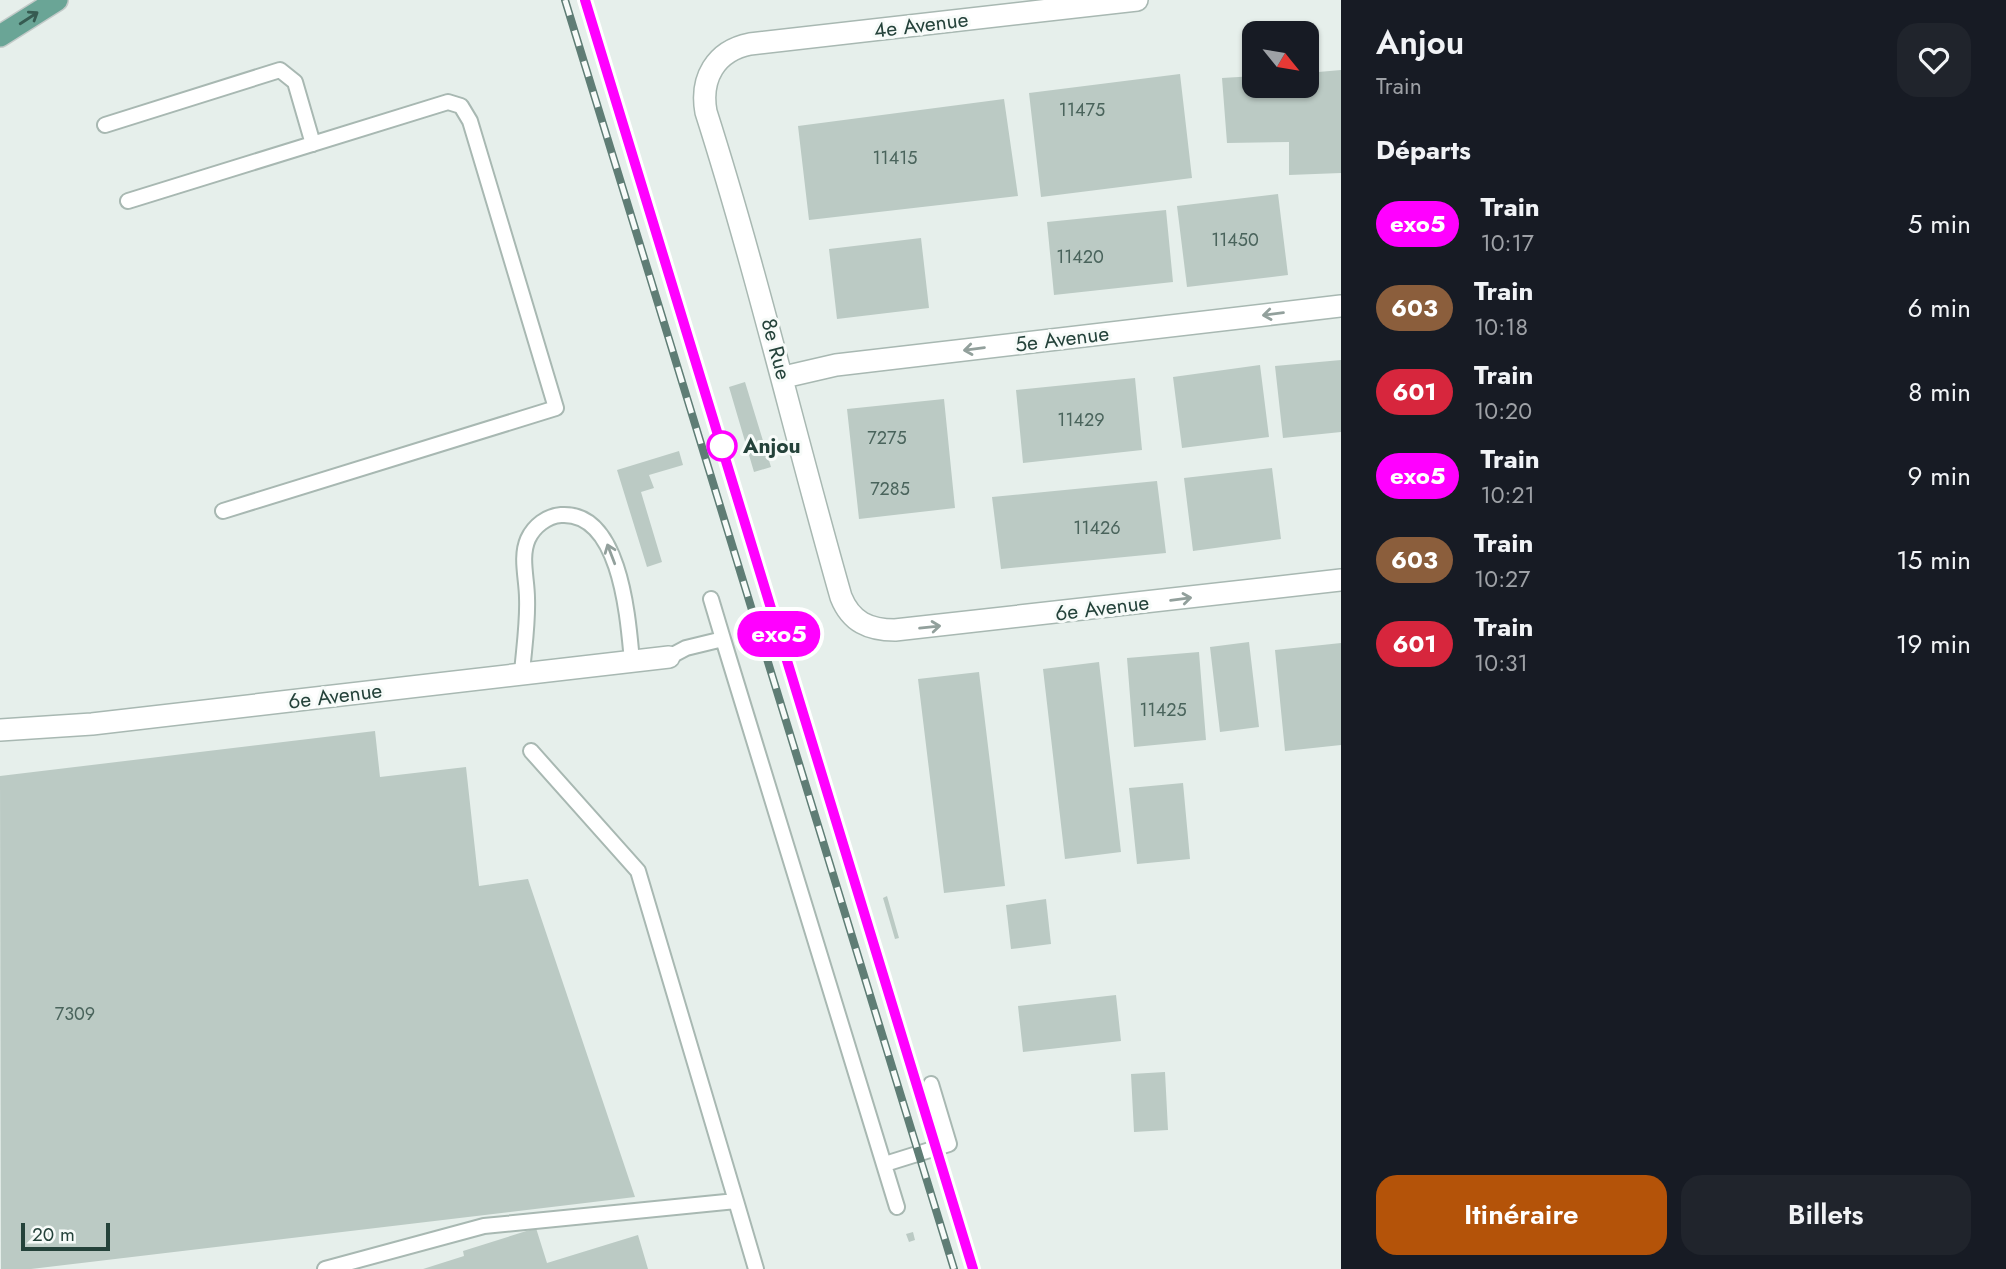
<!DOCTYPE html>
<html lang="fr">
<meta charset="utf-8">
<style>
body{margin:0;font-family:Jost,sans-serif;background:#20242c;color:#f1f3f6;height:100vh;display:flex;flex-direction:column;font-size:26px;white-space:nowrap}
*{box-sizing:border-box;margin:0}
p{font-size:23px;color:#9ea1a6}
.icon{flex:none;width:38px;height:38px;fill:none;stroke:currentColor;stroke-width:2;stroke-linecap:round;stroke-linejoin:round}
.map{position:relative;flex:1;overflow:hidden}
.sheet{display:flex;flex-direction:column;background:#171b24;width:665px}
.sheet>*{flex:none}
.badge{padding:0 14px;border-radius:23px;font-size:24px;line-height:46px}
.needle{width:46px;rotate:120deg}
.buttons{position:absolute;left:1242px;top:21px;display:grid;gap:14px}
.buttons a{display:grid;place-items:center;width:77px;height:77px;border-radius:14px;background:#171b24;box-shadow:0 2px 5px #0004;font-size:35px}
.scale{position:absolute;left:21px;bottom:18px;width:89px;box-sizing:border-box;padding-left:7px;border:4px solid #24423a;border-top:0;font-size:19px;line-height:24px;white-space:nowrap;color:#24423a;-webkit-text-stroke:5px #f7fbf9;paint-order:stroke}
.map>.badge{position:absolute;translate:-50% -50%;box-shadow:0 0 0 4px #fff}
h2{padding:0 35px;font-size:26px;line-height:63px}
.round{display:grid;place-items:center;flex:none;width:74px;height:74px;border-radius:21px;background:#20242c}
.headline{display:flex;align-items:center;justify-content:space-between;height:119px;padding:0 35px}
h1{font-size:33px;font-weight:600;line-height:52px}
.button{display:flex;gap:14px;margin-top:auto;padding:14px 35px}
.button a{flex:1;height:80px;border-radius:21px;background:#b45309;color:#fff;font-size:28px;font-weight:600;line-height:80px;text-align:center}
.button a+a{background:#20242c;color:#f1f3f6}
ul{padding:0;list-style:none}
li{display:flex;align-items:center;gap:21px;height:84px;padding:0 35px}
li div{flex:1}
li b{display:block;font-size:26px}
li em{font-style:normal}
li .badge{min-width:77px;font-weight:700;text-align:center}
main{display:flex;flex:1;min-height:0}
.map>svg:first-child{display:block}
</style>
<main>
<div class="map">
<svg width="1341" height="1269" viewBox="0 0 1341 1269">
<rect width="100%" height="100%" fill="#e6efeb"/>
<path fill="#bbcac4" d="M1341,70V173L1289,175V142L1227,143L1222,78L1255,76V86H1307V73Z
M1180,74L1192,178L1041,197L1029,93Z
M1004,99L1018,196L809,220L798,126Z
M1278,194L1288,275L1187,287L1177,206Z
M1166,210L1173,282L1054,295L1047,222Z
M921,238L929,308L837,319L829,249Z
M1341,360V432L1283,438L1275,366Z
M1260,365L1269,437L1182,448L1173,377Z
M1135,378L1142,450L1023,463L1016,390Z
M745,382L771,467L754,472L729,387Z
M944,399L955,508L859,519L847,409Z
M679,451L683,465L649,475L654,488L641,492L662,562L647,567L617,470Z
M1272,468L1281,539L1193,551L1184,478Z
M1157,481L1166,553L1001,569L992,497Z
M1249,642L1259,727L1220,732L1210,647Z
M1341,643V745L1285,751L1275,650Z
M1199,652L1206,740L1134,747L1127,658Z
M1099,662L1121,852L1065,859L1043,669Z
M979,672L1005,886L944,893L918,679Z
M375,731L380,777L466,767L479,886L528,879L635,1197L31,1269H1L0,776Z
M1183,783L1190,859L1137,864L1129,788Z
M887,896L899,938L895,939L883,898Z
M1046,899L1051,944L1011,949L1006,905Z
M1116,995L1121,1041L1023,1052L1018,1006Z
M1165,1072L1168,1130L1134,1132L1131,1074Z
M536,1228L547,1263L638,1235L648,1269H423L464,1256L463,1251Z
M913,1232L915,1240L909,1242L906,1234Z"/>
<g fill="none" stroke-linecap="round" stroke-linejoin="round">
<defs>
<path id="lane" d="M105,125L280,70L295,82L313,144
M128,201L448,102L461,106L470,121L556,408L223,511
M711,599L723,639
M669,657L686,648L723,639L897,1207
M522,673C524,648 528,623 527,598C527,579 520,557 528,539C534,526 547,516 561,515C621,511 628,619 632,661
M531,751L638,871L736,1201
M885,1164L949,1144L931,1084
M325,1269L484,1226L736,1201L756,1269"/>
<path id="street" d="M1137,0L750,44C715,51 700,79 706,112C757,272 795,436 841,597C851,622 869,630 895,630L1341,580
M784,377L836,365L1341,306
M0,730L92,724L669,657"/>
<path id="primary" d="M0,36L57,0"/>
</defs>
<use href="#lane" stroke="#a8b8b2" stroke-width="18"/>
<use href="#street" stroke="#a8b8b2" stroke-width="24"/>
<use href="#primary" stroke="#c2cac8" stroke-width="24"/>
<use href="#lane" stroke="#fff" stroke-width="14"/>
<use href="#street" stroke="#fff" stroke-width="21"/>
<use href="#primary" stroke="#6aa596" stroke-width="21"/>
<defs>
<path id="rail" d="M565,0L954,1269
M585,0L973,1269"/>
</defs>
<use href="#rail" stroke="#5f7d75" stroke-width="8"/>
<use href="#rail" stroke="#f7fbf9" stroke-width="5" stroke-dasharray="16" stroke-linecap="butt"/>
</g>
<defs><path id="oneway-shaft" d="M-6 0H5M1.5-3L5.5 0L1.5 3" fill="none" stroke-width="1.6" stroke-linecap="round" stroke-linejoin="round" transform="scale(1.75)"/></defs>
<use stroke="#365b51" href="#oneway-shaft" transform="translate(29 18) rotate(-33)"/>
<g stroke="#92a09c">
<use href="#oneway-shaft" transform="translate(1273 314) rotate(173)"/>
<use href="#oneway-shaft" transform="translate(974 349) rotate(173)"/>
<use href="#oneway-shaft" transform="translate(611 554) rotate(-111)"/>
<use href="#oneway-shaft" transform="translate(1181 599) rotate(-7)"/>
<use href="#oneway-shaft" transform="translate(930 627) rotate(-6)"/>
</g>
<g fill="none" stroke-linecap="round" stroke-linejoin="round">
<defs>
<path id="line" d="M585,0L973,1269"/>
</defs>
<use href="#line" stroke="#fff" stroke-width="16"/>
<use href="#line" stroke="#f0f" stroke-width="10"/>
</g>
<circle fill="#fff" stroke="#f0f" stroke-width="3.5" cx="722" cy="446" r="14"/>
<g text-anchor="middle" stroke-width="6" stroke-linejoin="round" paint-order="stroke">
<g font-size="18" fill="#4a645c">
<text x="1082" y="116">11475</text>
<text x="895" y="164">11415</text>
<text x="1235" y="246">11450</text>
<text x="1080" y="263">11420</text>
<text x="1081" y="426">11429</text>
<text x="887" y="444">7275</text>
<text x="890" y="495">7285</text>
<text x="1097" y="534">11426</text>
<text x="1163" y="716">11425</text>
<text x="75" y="1020">7309</text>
</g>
<g font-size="21" fill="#24423a" stroke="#f7fbf9">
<text transform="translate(921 25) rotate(-7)" y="7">4e Avenue</text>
<text transform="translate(1062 339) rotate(-7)" y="7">5e Avenue</text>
<text transform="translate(776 349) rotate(75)" y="7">8e Rue</text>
<text transform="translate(1102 608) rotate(-7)" y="7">6e Avenue</text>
<text transform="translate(335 696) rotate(-7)" y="7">6e Avenue</text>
</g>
<g font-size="21" font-weight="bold" fill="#24423a" stroke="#f7fbf9" text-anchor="start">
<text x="743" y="453">Anjou</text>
</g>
</g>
</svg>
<div class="buttons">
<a><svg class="needle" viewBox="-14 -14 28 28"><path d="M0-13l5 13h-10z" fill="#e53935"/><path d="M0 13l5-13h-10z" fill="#9ea1a6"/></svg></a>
</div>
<div class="scale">20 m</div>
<b class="badge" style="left:779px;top:634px;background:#f0f;color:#fff">exo5</b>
</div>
<section class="sheet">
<div class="headline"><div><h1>Anjou</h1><p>Train</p></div><a class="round"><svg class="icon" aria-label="heart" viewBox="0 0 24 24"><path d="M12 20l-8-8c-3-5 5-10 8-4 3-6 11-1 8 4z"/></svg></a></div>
<h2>Départs</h2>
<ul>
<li><span class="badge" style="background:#f0f;color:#fff">exo5</span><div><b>Train</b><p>10:17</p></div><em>5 min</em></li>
<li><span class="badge" style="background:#8b5e3c;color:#fff">603</span><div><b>Train</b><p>10:18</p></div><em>6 min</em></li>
<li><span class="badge" style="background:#d7263d;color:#fff">601</span><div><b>Train</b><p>10:20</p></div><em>8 min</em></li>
<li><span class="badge" style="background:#f0f;color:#fff">exo5</span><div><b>Train</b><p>10:21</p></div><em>9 min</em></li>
<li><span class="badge" style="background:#8b5e3c;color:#fff">603</span><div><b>Train</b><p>10:27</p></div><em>15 min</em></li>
<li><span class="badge" style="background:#d7263d;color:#fff">601</span><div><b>Train</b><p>10:31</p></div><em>19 min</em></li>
</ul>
<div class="button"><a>Itinéraire</a><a>Billets</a></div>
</section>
</main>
